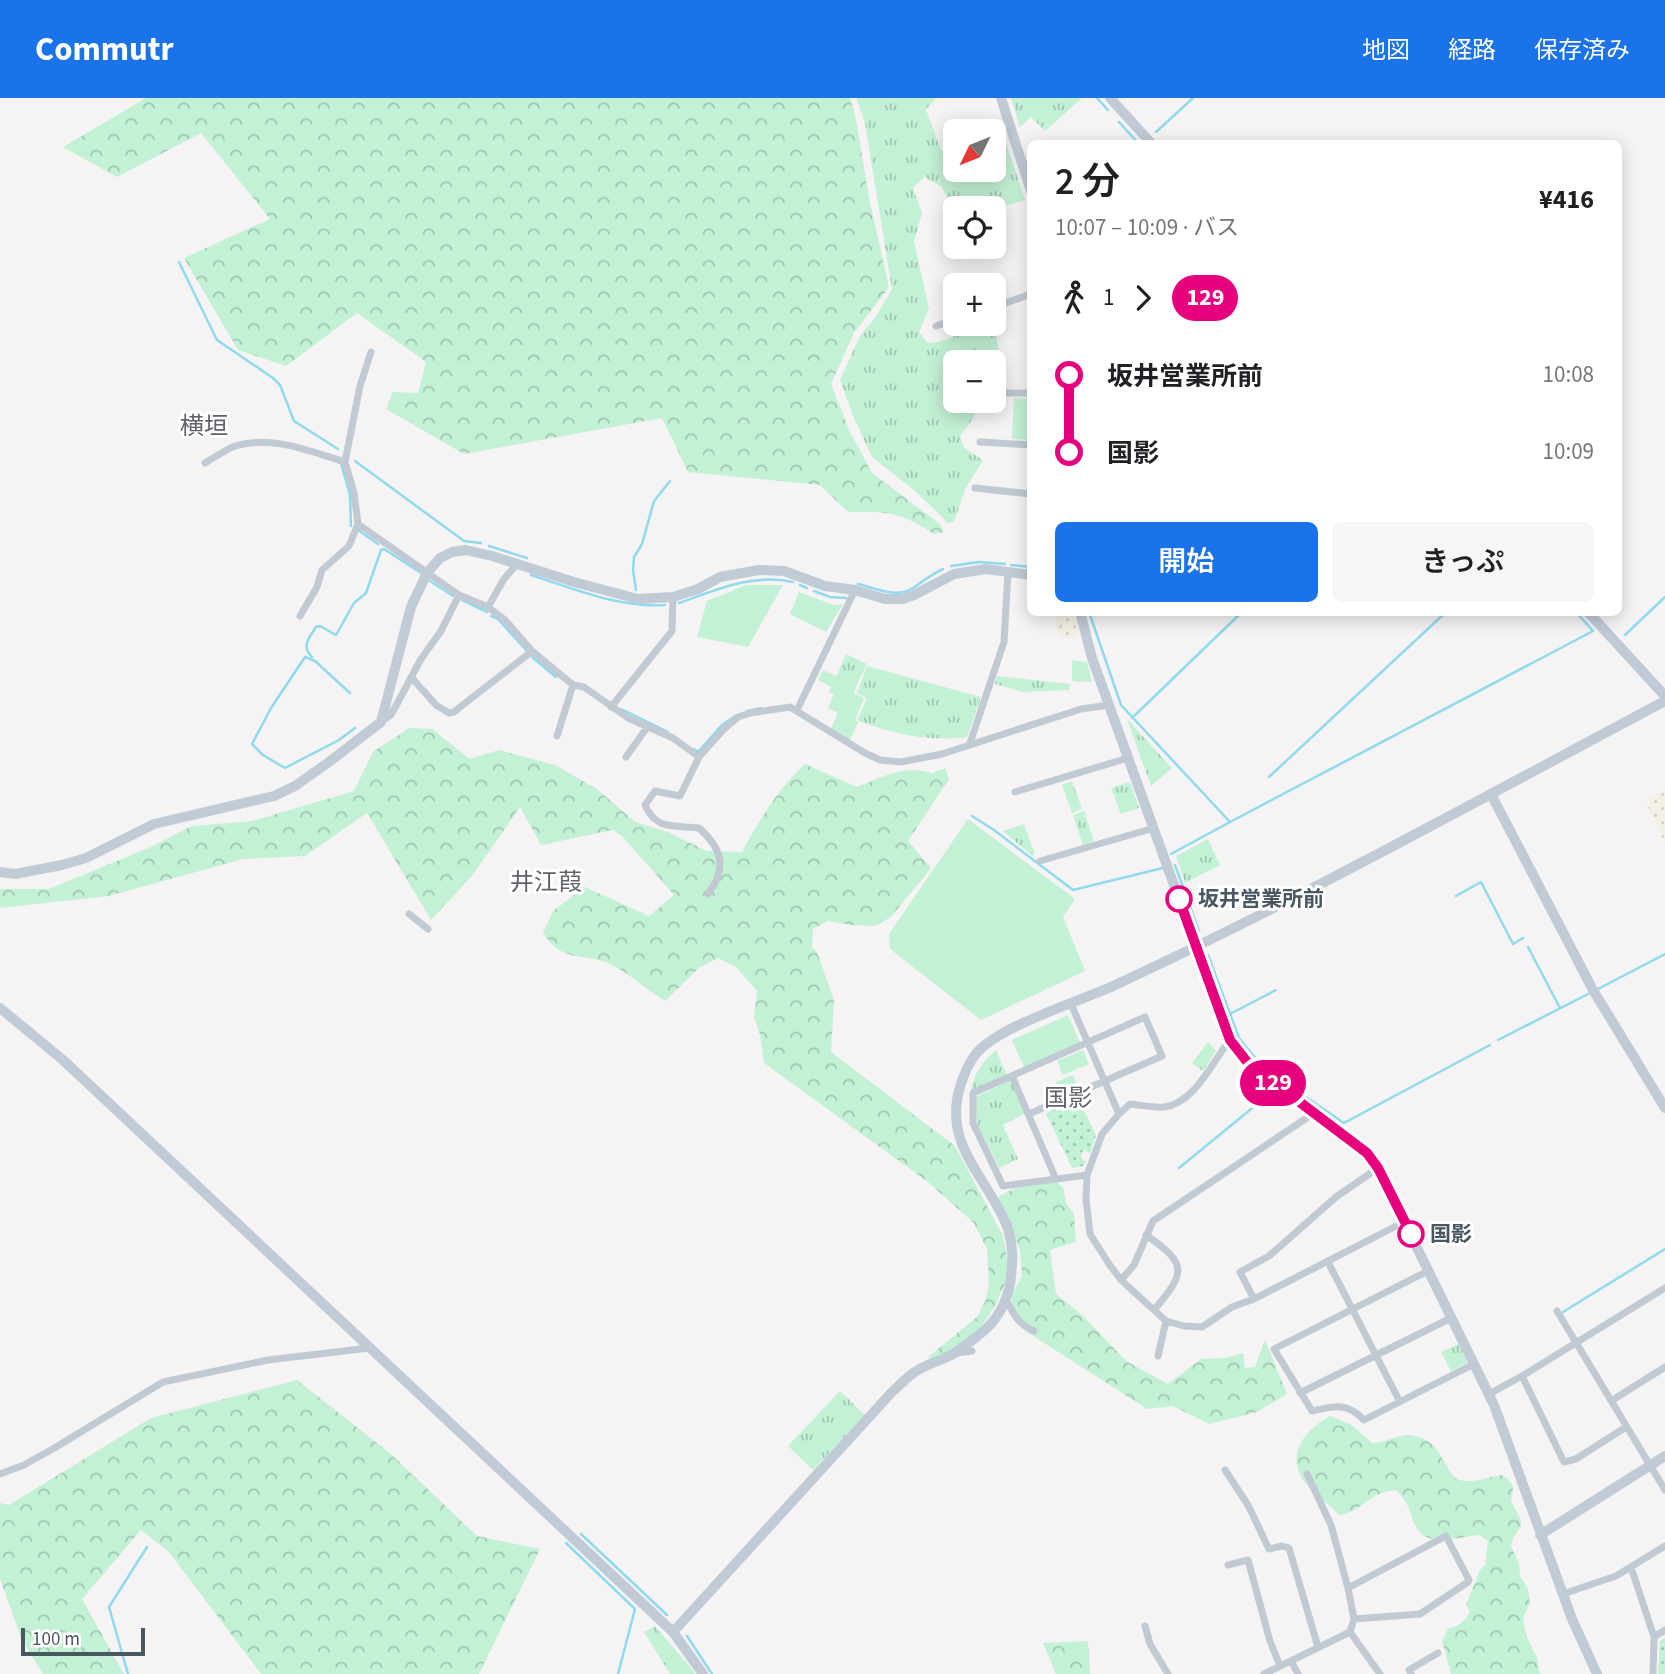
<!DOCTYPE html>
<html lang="ja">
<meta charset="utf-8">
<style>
body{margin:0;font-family:"Source Sans 3","Noto Sans JP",sans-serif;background:#f6f6f6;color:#202124;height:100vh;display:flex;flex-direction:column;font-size:26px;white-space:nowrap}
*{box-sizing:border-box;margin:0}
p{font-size:23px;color:#757577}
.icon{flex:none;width:38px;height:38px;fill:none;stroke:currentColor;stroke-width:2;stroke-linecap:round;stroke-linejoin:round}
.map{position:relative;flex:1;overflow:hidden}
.panel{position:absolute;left:1027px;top:42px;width:595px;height:476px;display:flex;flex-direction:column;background:#fff;border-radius:10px;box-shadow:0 4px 18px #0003}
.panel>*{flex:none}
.badge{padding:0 14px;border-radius:23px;font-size:24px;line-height:46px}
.needle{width:46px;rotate:227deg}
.buttons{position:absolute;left:943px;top:21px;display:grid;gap:14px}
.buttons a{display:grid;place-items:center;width:63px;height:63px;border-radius:10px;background:#fff;box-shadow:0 4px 18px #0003;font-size:35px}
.scale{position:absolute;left:21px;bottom:18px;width:124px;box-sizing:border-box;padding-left:7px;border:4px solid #4a5661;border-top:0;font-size:19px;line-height:24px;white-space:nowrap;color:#4a5661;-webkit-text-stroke:5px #fff;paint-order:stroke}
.map>.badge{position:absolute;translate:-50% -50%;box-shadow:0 0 0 4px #fff}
.legs{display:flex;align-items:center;gap:10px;height:77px;padding:0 28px;font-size:23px}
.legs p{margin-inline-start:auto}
.overview{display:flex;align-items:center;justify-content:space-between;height:119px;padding:0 28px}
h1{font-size:38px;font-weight:600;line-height:52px}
.button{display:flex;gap:14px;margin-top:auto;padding:14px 28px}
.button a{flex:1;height:80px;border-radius:10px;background:#1a73e8;color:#fff;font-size:28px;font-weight:600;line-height:80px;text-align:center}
.button a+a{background:#f6f6f6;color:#202124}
ul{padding:0 28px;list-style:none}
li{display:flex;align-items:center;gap:24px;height:77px;font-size:26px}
li i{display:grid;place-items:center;width:10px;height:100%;margin:0 9px;background:currentColor}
li i::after{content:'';width:18px;height:18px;margin:-9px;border:5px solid;border-radius:50%;background:#fff}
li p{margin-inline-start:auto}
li:first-child i{background:linear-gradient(#0000 50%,currentColor 0)}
li:last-child i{background:linear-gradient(currentColor 50%,#0000 0)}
header{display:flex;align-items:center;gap:42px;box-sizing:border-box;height:98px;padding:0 35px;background:#1a73e8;color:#fff}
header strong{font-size:33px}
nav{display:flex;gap:38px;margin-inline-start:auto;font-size:24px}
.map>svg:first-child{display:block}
</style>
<header>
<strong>Commutr</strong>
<nav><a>地図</a><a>経路</a><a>保存済み</a></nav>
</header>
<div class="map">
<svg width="1665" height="1576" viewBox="0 0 1665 1576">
<defs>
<pattern id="grass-tufts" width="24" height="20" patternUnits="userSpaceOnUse" patternTransform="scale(1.75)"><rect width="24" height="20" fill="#c3f1d5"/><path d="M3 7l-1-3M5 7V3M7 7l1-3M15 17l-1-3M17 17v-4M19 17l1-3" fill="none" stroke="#a0c6b0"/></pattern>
<pattern id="forest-crowns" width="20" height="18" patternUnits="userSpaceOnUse" patternTransform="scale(1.75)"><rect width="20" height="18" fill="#c3f1d5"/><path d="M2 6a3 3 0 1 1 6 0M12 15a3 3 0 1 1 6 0" fill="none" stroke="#a0c6b0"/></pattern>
<pattern id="sand-dots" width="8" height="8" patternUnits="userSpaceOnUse" patternTransform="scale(1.75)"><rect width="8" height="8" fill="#f5f0e5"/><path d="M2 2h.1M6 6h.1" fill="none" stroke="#d4d0c7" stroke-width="1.8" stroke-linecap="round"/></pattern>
<pattern id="park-dots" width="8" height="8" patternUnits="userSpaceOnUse" patternTransform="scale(1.75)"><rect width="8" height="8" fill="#c3f1d5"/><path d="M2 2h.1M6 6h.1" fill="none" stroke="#a0c6b0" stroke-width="1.8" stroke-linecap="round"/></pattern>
</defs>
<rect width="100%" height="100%" fill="#f5f3f3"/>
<path fill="url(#grass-tufts)" d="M856,0H936L926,12L941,52L955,47L956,72H994L993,33L1001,30L1025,102L994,111L967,110L962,101H948L941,88L924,79L913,90L922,115L914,143L929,211L919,234L928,245C951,245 970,226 993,226L1001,261L994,266V264H956V303H979L973,321L960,338L964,350L983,362L966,389L954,424L948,425L914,392L872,359L853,318L840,282L860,238L875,220L892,191L865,25Z
M1011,0H1082L1045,33L1031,19L1020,29Z
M846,556L867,566L858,584L838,575Z
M1072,562L1087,564L1092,584L1072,583Z
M867,568L981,599L967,639C930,644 891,636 857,622L867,600L857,595Z
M997,578L1070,586L1069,592L1023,594L995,586Z
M1127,621L1172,670L1151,688Z
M1072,683L1082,711L1072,715L1062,687Z
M1130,684L1139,710L1121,716L1111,690Z
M1084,713L1094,743L1083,747L1073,717Z
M1024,726L1035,756L1032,758L1003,733Z
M1208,741L1220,767L1185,785L1176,758Z
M1208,944L1216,953L1203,973L1192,965Z
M996,952L1007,977L971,993C974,975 983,963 996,952Z
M1011,982L1026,1015L1003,1027L1018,1061L999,1070L977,1025L976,999Z
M1459,1246L1467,1265L1451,1273L1441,1254Z
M840,1293L865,1317L813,1372L788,1348Z
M655,1528L691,1570L695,1576H670L644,1534Z"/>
<path fill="url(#forest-crowns)" d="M146,0H850L855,16L869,100L889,189L854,235L831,286L849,332L872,375L940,426L944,434L934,436C901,414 886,413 848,414L820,387L688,374L662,320L464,356L386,311L393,294L418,295L426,264L357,215L286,268L238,252L184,160L270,121L201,35L117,79L63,49Z
M409,630L432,631L470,661L499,652L555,667L597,691L635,724L665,733L707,753L742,754C760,721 777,692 805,666L857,689C883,679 905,666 932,675L945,670L949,681L908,743L931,770L891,819L875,828L850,827L828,823L813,831L812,849L817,854L834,902L831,954L955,1048L1003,1138L1008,1165L1006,1183L994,1210L980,1230L965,1243L946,1255L931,1261L928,1259L977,1219L985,1204L989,1185L987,1151L974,1125L928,1084L764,965L760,936L754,919L757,893L736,869L718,860L699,870L665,903C647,892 629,875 610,866C584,854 563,866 543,835L553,813L585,789L649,818L674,797L623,739L613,732L541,747L520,709L472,778L431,822L367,715L305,758L243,761L109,798L0,810V791H49L153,748L192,728L252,723L354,693L373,654Z
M1056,1084L1063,1089L1066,1105L1074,1116L1076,1144L1050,1152L1056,1196L1082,1217L1126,1263L1168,1286L1201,1261L1225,1260L1243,1255L1245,1270L1255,1269L1265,1242L1287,1296L1257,1314L1209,1326L1173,1308L1147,1311L1024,1232L1011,1204L1014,1193L1022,1178L1020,1153L998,1099L1015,1090Z
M297,1282L391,1356L477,1438L540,1451L479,1576H261L169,1454L141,1432L82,1501L124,1576H43L22,1542L0,1481V1405L9,1407L151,1320Z
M1330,1318L1352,1327L1372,1345C1384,1345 1397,1337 1409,1337C1445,1340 1443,1377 1460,1382C1472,1386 1491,1378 1503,1377C1515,1387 1514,1389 1511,1403L1521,1422V1428L1513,1440L1511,1448L1519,1465L1520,1478L1528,1491L1530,1505L1523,1520L1526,1537L1537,1560L1540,1576H1451L1442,1543L1448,1531C1460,1527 1465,1524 1470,1513L1466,1507L1480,1472L1485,1467L1488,1443L1480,1437C1459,1438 1426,1453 1414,1425C1408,1409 1409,1405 1396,1392C1371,1393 1360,1415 1339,1417C1329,1406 1315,1397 1306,1386C1284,1358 1304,1332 1330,1318Z
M1088,1543L1090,1576H1056L1043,1545Z"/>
<path fill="url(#sand-dots)" d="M1054,515H1074L1079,540H1059Z
M1665,692V746L1645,701Z"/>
<path fill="url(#park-dots)" d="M1078,1001L1096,1037L1090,1055L1084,1052L1081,1055L1082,1061L1086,1064L1083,1068L1072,1070L1046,1015Z
M1665,1540V1576H1658L1660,1543Z"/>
<path fill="#c3f1d5" d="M1014,300L1031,301V342L1012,341Z
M746,487H783L748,549L697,539L707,503Z
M799,494L834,507L843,506L826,534L790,516Z
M823,572L836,578L838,575L858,584L854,595L864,600L855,622L858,624L850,642L830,633L838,615L828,610L834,596L829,594L831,589L818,582Z
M968,721L1075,801L1063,819L1085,873L981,922L890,851L889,836Z
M1068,917L1080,945L1024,969L1012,942Z
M1083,952L1089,966L1063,977L1057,963Z
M1073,977L1078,991L1062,998L1056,984Z"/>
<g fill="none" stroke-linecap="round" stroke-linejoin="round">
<path stroke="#90daee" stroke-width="2.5" d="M1097,0L1108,12
M1119,24L1139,46
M1156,34L1193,0
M179,164L217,242L273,280L280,287L294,323L338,351
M355,363L464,443L481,445
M341,365L350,397L351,428
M358,432L378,446
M489,448L527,460
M1011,467L1031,469
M951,468L979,464L1005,466
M531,477C575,491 618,510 665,507
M430,483L453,498
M858,486C875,490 897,501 913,490C923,483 932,476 943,471
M800,487L807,490
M636,492L633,472L634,459L642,446L654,403L670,383
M814,493L830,499L846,500
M462,502L487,514
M679,505C716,492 753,475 793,484
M1089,514L1121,607L1230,724L1171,756
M491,518L498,521L526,552
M1625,537L1665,499
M312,559C301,548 309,540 316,529L320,528L336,537L354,505L366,495L381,452L384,451L421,475
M532,559L556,579
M350,595L315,563L305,559L271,610L252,646L263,657L285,670L339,642L355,630
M621,611L668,634
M747,613L761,610
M1132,620L1242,514
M694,651L698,654L722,627L735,618
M1269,679L1446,514
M972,718L994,732L1073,792L1163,770
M1230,724L1593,533L1576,514
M1175,767L1199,833
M1456,798L1481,784L1513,846L1523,840
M1528,849L1560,910
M1208,857L1239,940L1256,961L1271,974
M1598,891L1665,856
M1230,916L1276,892
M1498,942L1592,894
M1278,980L1344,1025L1490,947
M1179,1070L1272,994
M1563,1214L1665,1151
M581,1436L667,1517
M566,1445L635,1511L618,1576
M687,1538L712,1576
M128,1576L109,1509L147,1449"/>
<path stroke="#c1cad2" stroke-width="7" d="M994,209L1031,196
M936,228L956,221
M371,254L360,288L345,364L354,395L358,426L459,497L488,509L505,522L532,553L573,587L584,589L628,620L673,640L699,659
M994,295H1031
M980,344L1031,347
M205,365C215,359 225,352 235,348C272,337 309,353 345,364
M975,390L1031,396
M488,509L504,481L517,466
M300,518L317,489L322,472L349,448L358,426
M411,579L436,607L449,615L454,614C480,593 506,574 532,553
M611,609L672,533L673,499
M797,612L855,492
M381,624L391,617L421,561L441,533L459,497
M557,638L573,587
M970,645L1004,544L1008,474
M626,659L648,628
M1015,694L1128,660
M1040,763L1154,730
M708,796C727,771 723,751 699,730C675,727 656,733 645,707L655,693L680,698L699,659L724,631L738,619L750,615L790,609L865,655L880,662L901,664L942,656L1081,611L1110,607
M409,816L428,831
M1071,906L1119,1016
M1230,942C1212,964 1195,1005 1164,1009C1153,1010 1141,1007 1130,1006L1119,1016L1102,1036L1087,1077L1086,1101L1090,1136L1109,1166L1121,1182L1166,1223L1184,1228L1202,1229L1232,1209L1254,1201L1406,1123
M1012,978L1055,1079
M1029,1016L1162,958L1145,919L973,995V1025L1003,1088L1087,1077
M1146,1137C1188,1166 1186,1174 1154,1212
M1328,1164L1400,1304
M1428,1173L1274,1251L1312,1313C1335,1308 1347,1304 1364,1322L1474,1266
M1121,1182L1134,1167L1153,1123L1314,1015
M1254,1201L1240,1174L1269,1158L1336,1099L1378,1070
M1009,1207C1015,1220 1021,1227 1034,1233
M1557,1213L1665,1392
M956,1255L972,1253
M1158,1258L1166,1223
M1522,1278L1564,1364L1576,1361L1626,1329
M1300,1295L1451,1220
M1489,1296L1522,1278L1665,1190
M1611,1303L1665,1269
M1225,1372L1248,1407L1269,1451L1282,1448L1289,1450L1318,1549
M0,1376L24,1367L56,1349L163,1284L268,1262L369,1250
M1307,1376L1331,1427L1348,1490
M1228,1467L1248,1462L1270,1543L1280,1568
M1631,1469L1654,1539
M1563,1496L1616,1478L1665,1448
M1145,1528L1150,1546L1168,1576
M1350,1534L1354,1521L1420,1516L1468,1484L1469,1482L1446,1438L1348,1490L1354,1521
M1291,1563L1298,1576
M1264,1576L1350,1534L1380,1576
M1411,1576L1409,1572L1438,1555
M1653,1576L1654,1539L1665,1532"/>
<path stroke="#c1cbd6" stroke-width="10" d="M1001,0L1031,93
M1110,0L1152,46
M1080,514L1092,560L1230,942L1248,965L1367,1055L1378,1070L1494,1307L1572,1521L1597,1576
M1588,514L1665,598
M1491,696L1593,892L1665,1010
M0,774L15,776L62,767L86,760L154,726L274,698L295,688L329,664L381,624L411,509L427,475L440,460L452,454L466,452L492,458L574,484L638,501L673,499L698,491L720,479L759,472L784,473L825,488L855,492L885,501H903L914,497L954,476L986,471L1031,477
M0,910L63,962L673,1534L703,1576
M1540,1437L1665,1358
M673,1534L892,1294C900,1287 907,1279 915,1274C926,1266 941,1263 953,1256C965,1248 980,1237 990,1227C1002,1214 1010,1195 1011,1178C1013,1161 1013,1148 1008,1131C990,1081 942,1049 960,989C963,979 968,966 975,957C996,929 1078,904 1113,888C1301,801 1482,700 1665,603"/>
</g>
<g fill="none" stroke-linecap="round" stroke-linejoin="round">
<defs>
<path id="line-1" d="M1179,801L1230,942L1248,965L1367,1055L1378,1070L1411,1136"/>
</defs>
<use href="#line-1" stroke="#fff" stroke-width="16"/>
<use href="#line-1" stroke="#e6007e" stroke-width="10"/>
</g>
<g fill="#fff" stroke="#e6007e" stroke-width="3.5">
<circle cx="1179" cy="801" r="12"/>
<circle cx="1411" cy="1136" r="12"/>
</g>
<g text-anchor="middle" stroke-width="6" stroke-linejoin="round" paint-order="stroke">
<g font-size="21" font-weight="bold" fill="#4a5661" stroke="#fff" text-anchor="start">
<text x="1198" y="808">坂井営業所前</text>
<text x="1430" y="1143">国影</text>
</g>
<g font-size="24" fill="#5f6368" stroke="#fff">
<text x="204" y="336">横垣</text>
<text x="546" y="792">井江葭</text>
<text x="1068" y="1008">国影</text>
</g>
</g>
</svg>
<div class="buttons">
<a><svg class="needle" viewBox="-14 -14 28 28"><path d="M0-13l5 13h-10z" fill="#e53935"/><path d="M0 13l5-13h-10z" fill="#757577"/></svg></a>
<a><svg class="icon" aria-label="locate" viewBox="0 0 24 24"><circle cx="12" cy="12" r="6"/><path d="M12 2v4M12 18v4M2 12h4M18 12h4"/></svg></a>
<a>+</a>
<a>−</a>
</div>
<div class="scale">100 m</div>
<b class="badge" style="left:1273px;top:985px;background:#e6007e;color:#fff">129</b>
<section class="panel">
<div class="overview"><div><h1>2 分</h1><p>10:07 – 10:09 · バス</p></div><b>¥416</b></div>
<div class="legs"><svg class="icon" aria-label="walk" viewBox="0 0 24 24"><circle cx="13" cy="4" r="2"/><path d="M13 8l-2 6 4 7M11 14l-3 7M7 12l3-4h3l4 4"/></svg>1<svg class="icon" aria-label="forward" viewBox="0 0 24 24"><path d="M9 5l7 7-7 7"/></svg><b class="badge" style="background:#e6007e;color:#fff">129</b></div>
<ul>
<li><i style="color:#e6007e"></i><b>坂井営業所前</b><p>10:08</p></li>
<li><i style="color:#e6007e"></i><b>国影</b><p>10:09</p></li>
</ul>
<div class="button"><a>開始</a><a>きっぷ</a></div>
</section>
</div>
